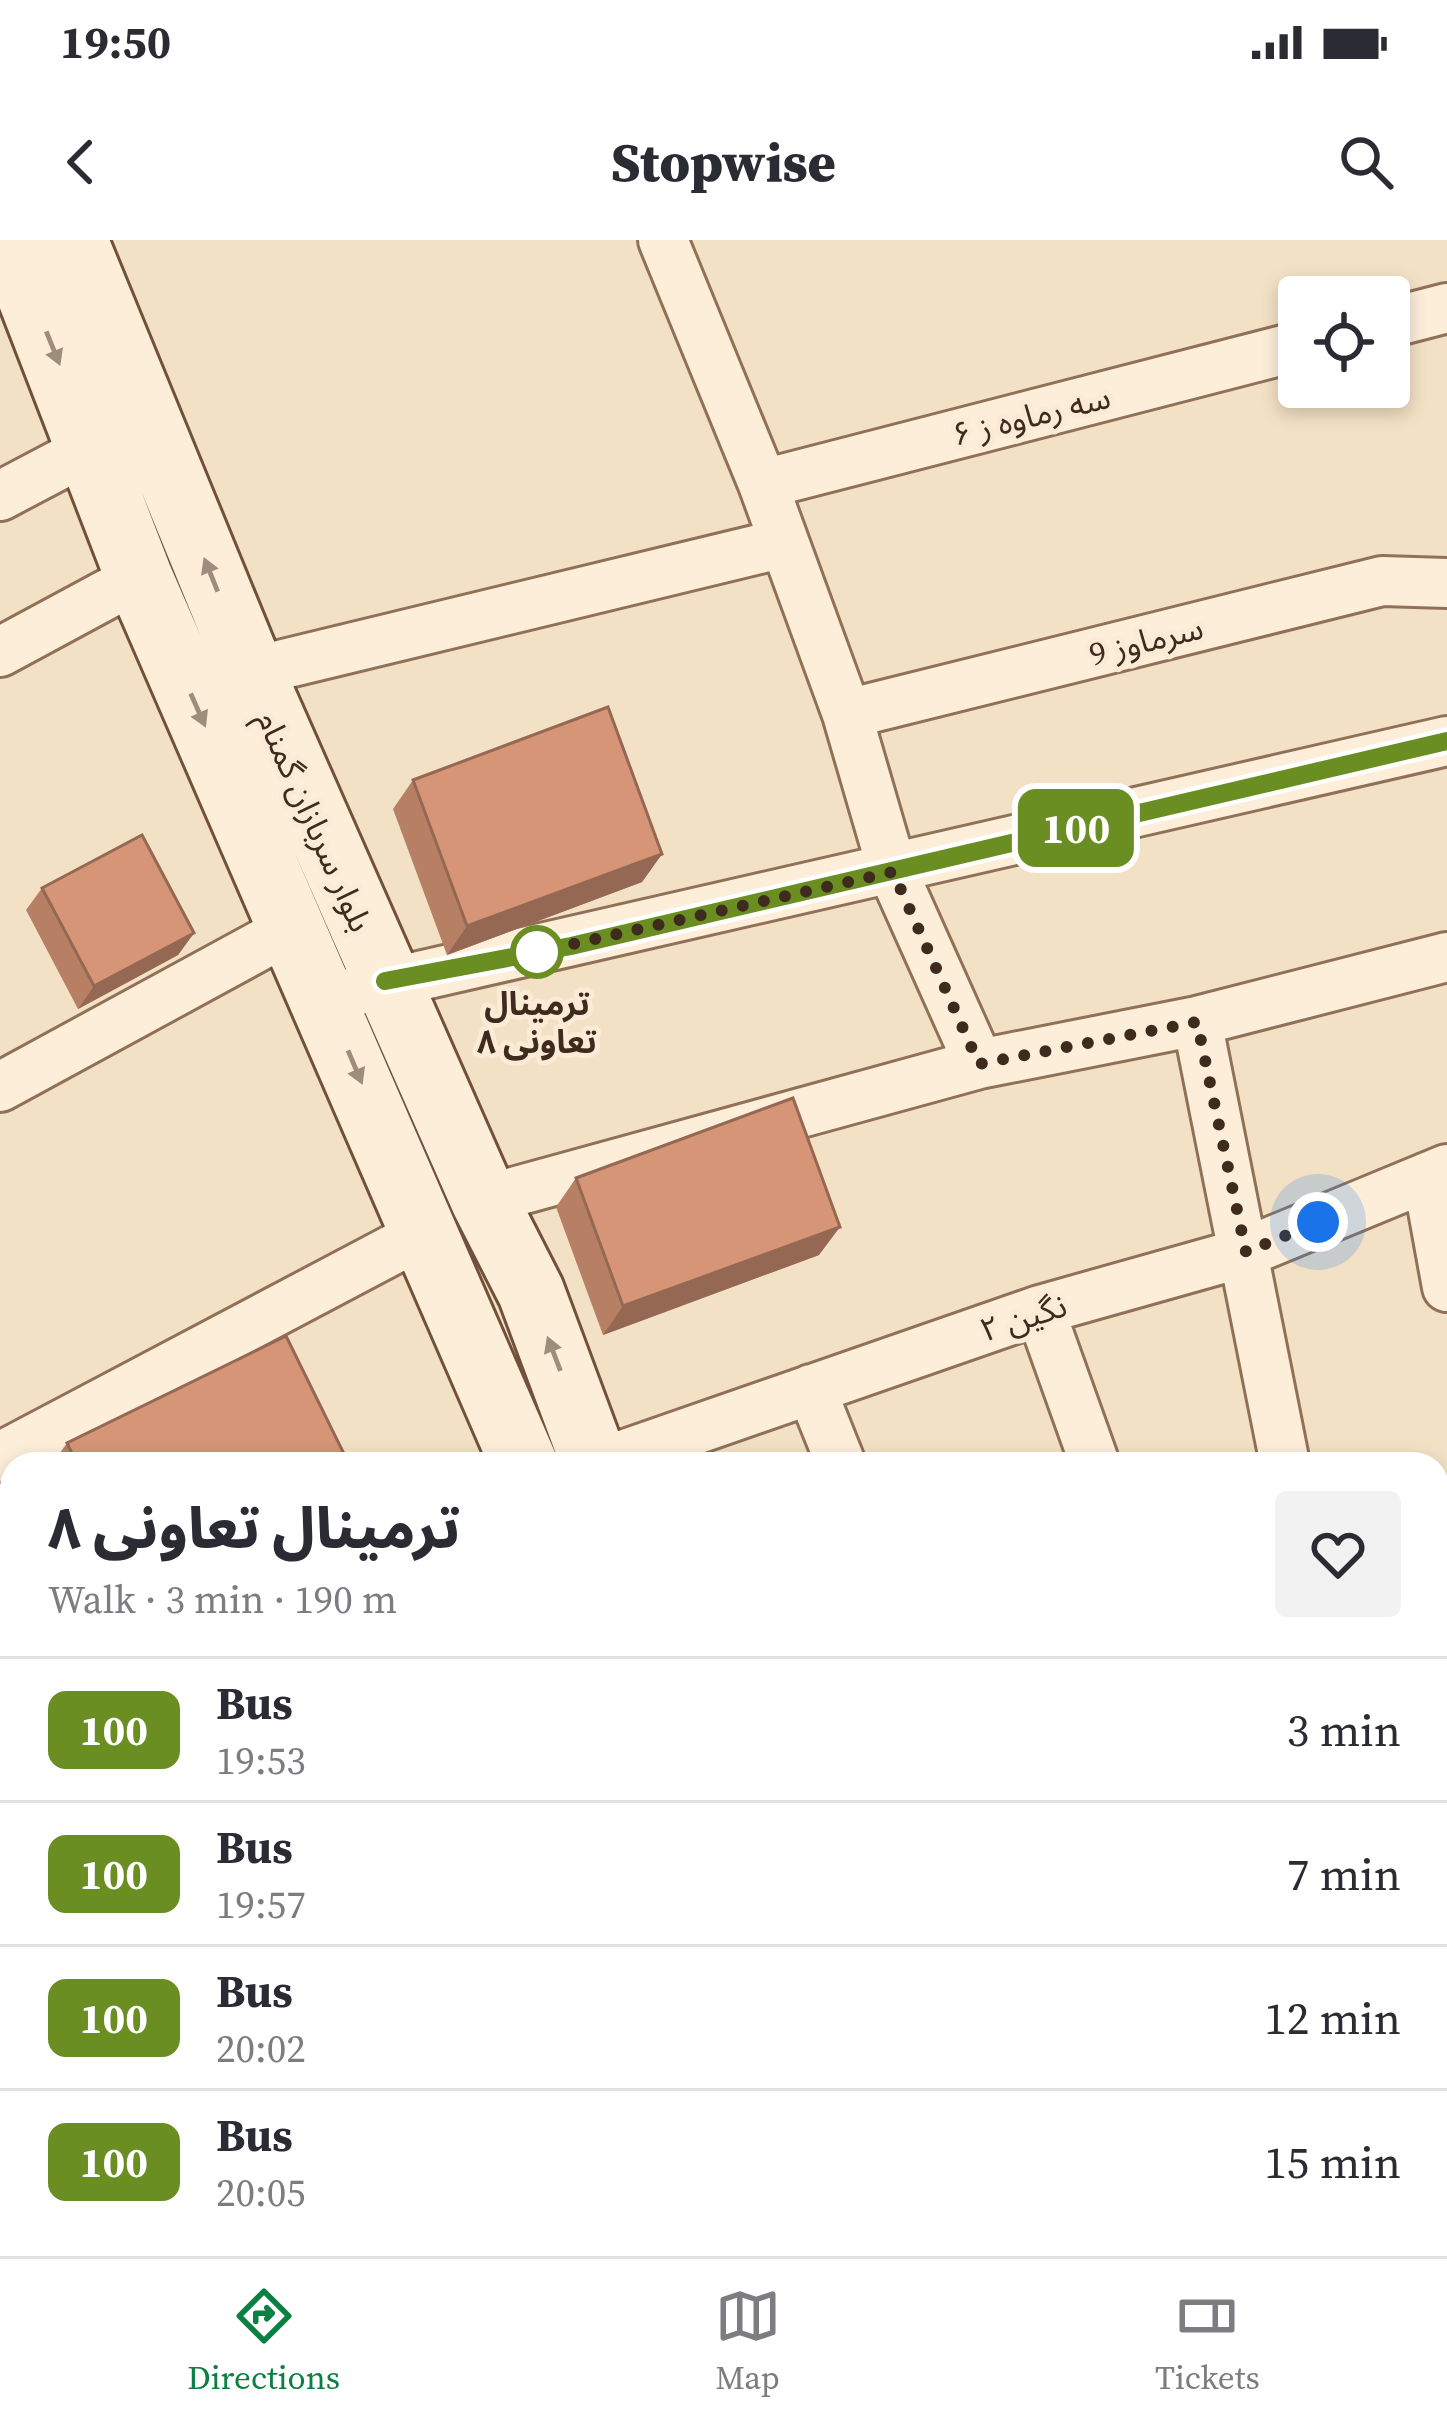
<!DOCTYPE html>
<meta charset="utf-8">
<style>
body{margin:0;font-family:"Source Serif 4","Noto Sans Arabic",serif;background:#f2f2f3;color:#2b2b33;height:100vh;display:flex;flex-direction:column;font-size:45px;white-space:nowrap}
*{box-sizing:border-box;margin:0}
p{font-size:39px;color:#7c7c81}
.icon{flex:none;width:66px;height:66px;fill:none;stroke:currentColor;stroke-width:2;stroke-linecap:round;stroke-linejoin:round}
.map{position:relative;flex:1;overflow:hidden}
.details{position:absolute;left:0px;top:1212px;width:1449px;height:804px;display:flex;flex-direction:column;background:#fff;border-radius:36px 36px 0 0;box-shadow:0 6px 18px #0003}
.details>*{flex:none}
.badge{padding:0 24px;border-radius:18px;font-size:42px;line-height:78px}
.buttons{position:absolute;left:1278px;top:36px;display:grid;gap:24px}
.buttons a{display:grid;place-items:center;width:132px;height:132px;border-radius:12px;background:#fff;box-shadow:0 6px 18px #0003;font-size:60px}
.you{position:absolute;width:60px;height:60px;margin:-30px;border:9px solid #fff;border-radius:50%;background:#1a73e8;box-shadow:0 0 0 18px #1a73e833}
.map>.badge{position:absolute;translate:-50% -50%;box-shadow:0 0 0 6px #fff}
.round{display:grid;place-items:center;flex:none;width:126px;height:126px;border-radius:12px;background:#f2f2f3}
.headline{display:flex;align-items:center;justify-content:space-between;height:204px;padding:0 48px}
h1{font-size:57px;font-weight:800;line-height:90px}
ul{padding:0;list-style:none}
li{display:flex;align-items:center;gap:36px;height:144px;padding:0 48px;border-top:3px solid #e1e1e2}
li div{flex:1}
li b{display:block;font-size:45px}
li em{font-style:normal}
li .badge{min-width:132px;font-weight:700;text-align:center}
.status{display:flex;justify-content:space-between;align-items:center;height:84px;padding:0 60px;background:#fff;direction:ltr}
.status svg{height:33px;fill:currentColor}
header{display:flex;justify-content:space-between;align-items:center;height:156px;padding:0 48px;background:#fff;font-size:54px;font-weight:800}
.dock{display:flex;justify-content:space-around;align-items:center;height:168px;border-top:3px solid #e1e1e2;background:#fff;font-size:33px;color:#7c7c81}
.dock a{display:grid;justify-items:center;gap:6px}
.dock .active{color:#0b8043}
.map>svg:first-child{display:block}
</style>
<div class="status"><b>19:50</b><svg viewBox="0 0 49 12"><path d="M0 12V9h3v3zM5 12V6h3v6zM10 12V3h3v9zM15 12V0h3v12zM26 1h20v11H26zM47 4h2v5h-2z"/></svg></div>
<header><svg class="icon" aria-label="back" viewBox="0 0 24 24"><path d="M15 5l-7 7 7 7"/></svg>Stopwise<svg class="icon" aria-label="search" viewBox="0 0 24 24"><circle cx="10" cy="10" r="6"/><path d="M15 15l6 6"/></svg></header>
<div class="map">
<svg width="1447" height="2016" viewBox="0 0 1447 2016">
<rect width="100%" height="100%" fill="#f3e1c5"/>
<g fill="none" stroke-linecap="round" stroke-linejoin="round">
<defs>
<path id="street" d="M663,0L763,244L847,474L893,632L979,824L1197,781L1447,717
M1389,83L1447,68
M763,244L1299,106
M0,256L93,207
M0,412L139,337
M251,432L784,303
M847,474L1382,341L1447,343
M358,750L1447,501
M1197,781L1285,1224
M0,847L294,687
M1427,937L1447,1047
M484,960L979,824
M1040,1070L1095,1224
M811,1149L841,1224
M0,1217L426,992
M597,1224L1040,1070L1246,1012L1447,929
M0,1612L12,1605
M1437,1652L1447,1664
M0,1672L12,1698
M1437,1962L1447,1957
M150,2004L156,2016
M269,2016L290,2004"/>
<path id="secondary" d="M9,0L139,337L524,1224
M74,0L251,432L484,960L531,1052L595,1224
M1437,1504L1447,1500
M842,2004L847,2016
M913,2004L918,2016
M1400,2004L1408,2016"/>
</defs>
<use href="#street" stroke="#907158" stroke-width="54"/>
<use href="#secondary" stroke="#72513b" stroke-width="72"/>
<use href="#street" stroke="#fceed9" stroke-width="48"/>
<use href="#secondary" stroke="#fceed9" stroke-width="66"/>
</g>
<path fill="#b78065" d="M413,540L662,614L642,642L447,715L393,569Z
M42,648L194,693L178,715L78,769L26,670Z
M576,938L819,1015L603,1095L556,967Z
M67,1203L349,1224H52Z"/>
<path fill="#956853" d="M662,614L642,642L447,715L467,686Z
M194,693L178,715L78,769L94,746Z
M840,987L819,1015L603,1095L623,1066Z"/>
<path fill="#d59576" stroke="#956853" stroke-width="3" d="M608,467L662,614L467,686L413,540Z
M142,595L194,693L94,746L42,648Z
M793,858L840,987L623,1066L576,938Z
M286,1096L349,1224H77L67,1203Z"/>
<defs><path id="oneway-solid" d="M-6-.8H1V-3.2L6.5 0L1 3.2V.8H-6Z" transform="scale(3)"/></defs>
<g fill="#9e8c7c">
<use href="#oneway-solid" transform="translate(53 108) rotate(68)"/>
<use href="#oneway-solid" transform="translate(211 335) rotate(-112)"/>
<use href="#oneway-solid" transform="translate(198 470) rotate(66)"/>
<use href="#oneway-solid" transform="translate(355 827) rotate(67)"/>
<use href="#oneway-solid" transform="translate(554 1114) rotate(-111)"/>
</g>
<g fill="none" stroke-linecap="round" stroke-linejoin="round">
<defs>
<path id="line" d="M385,741L571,706L1447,501"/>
</defs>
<use href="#line" stroke="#fff" stroke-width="27"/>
<use href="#line" stroke="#6b8e23" stroke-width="18"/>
<path stroke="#3f2a1e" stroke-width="12" stroke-dasharray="0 21.6" d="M537,712L524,715L893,632L979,824L1197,782L1246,1012L1318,982"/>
</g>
<circle fill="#fff" stroke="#6b8e23" stroke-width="6" cx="537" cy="712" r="24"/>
<g text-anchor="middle" stroke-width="10" stroke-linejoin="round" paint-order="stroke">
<g font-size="33" fill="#3f2a1e" stroke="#f9ebd5">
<text transform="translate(1031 175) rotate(-14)" y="12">سه رماوه ز ۶</text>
<text transform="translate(1146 400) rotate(-14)" y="12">سرماوز 9</text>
<text transform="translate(315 581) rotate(66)" y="12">بلوار سربازان گمنام</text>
<text transform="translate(1023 1077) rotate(-18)" y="12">نگین ۲</text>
</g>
<g font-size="33" font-weight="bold" fill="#3f2a1e" stroke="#f9ebd5">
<text x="537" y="775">ترمینال<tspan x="537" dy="38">تعاونی ۸</tspan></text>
</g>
</g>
</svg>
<div class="buttons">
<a><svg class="icon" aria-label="locate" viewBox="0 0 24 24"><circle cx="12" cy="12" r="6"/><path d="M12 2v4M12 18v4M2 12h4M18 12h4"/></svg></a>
</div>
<div class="you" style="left:1318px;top:982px"></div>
<b class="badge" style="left:1076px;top:588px;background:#6b8e23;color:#fff">100</b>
<section class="details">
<div class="headline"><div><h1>ترمینال تعاونی ۸</h1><p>Walk · 3 min · 190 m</p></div><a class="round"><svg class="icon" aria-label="heart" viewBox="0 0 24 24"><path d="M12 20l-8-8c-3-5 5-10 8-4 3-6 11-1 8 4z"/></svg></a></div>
<ul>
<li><span class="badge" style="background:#6b8e23;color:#fff">100</span><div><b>Bus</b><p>19:53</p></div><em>3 min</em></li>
<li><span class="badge" style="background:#6b8e23;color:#fff">100</span><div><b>Bus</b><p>19:57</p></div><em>7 min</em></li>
<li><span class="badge" style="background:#6b8e23;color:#fff">100</span><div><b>Bus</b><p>20:02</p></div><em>12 min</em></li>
<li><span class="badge" style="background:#6b8e23;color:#fff">100</span><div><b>Bus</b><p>20:05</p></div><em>15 min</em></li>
</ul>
</section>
</div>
<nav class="dock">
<a class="active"><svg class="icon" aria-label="directions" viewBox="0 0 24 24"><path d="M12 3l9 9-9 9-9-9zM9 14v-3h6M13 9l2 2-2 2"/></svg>Directions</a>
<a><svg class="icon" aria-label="map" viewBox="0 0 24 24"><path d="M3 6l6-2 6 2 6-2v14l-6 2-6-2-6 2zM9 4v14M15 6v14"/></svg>Map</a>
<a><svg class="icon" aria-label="tickets" viewBox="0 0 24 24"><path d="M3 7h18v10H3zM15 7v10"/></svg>Tickets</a>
</nav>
